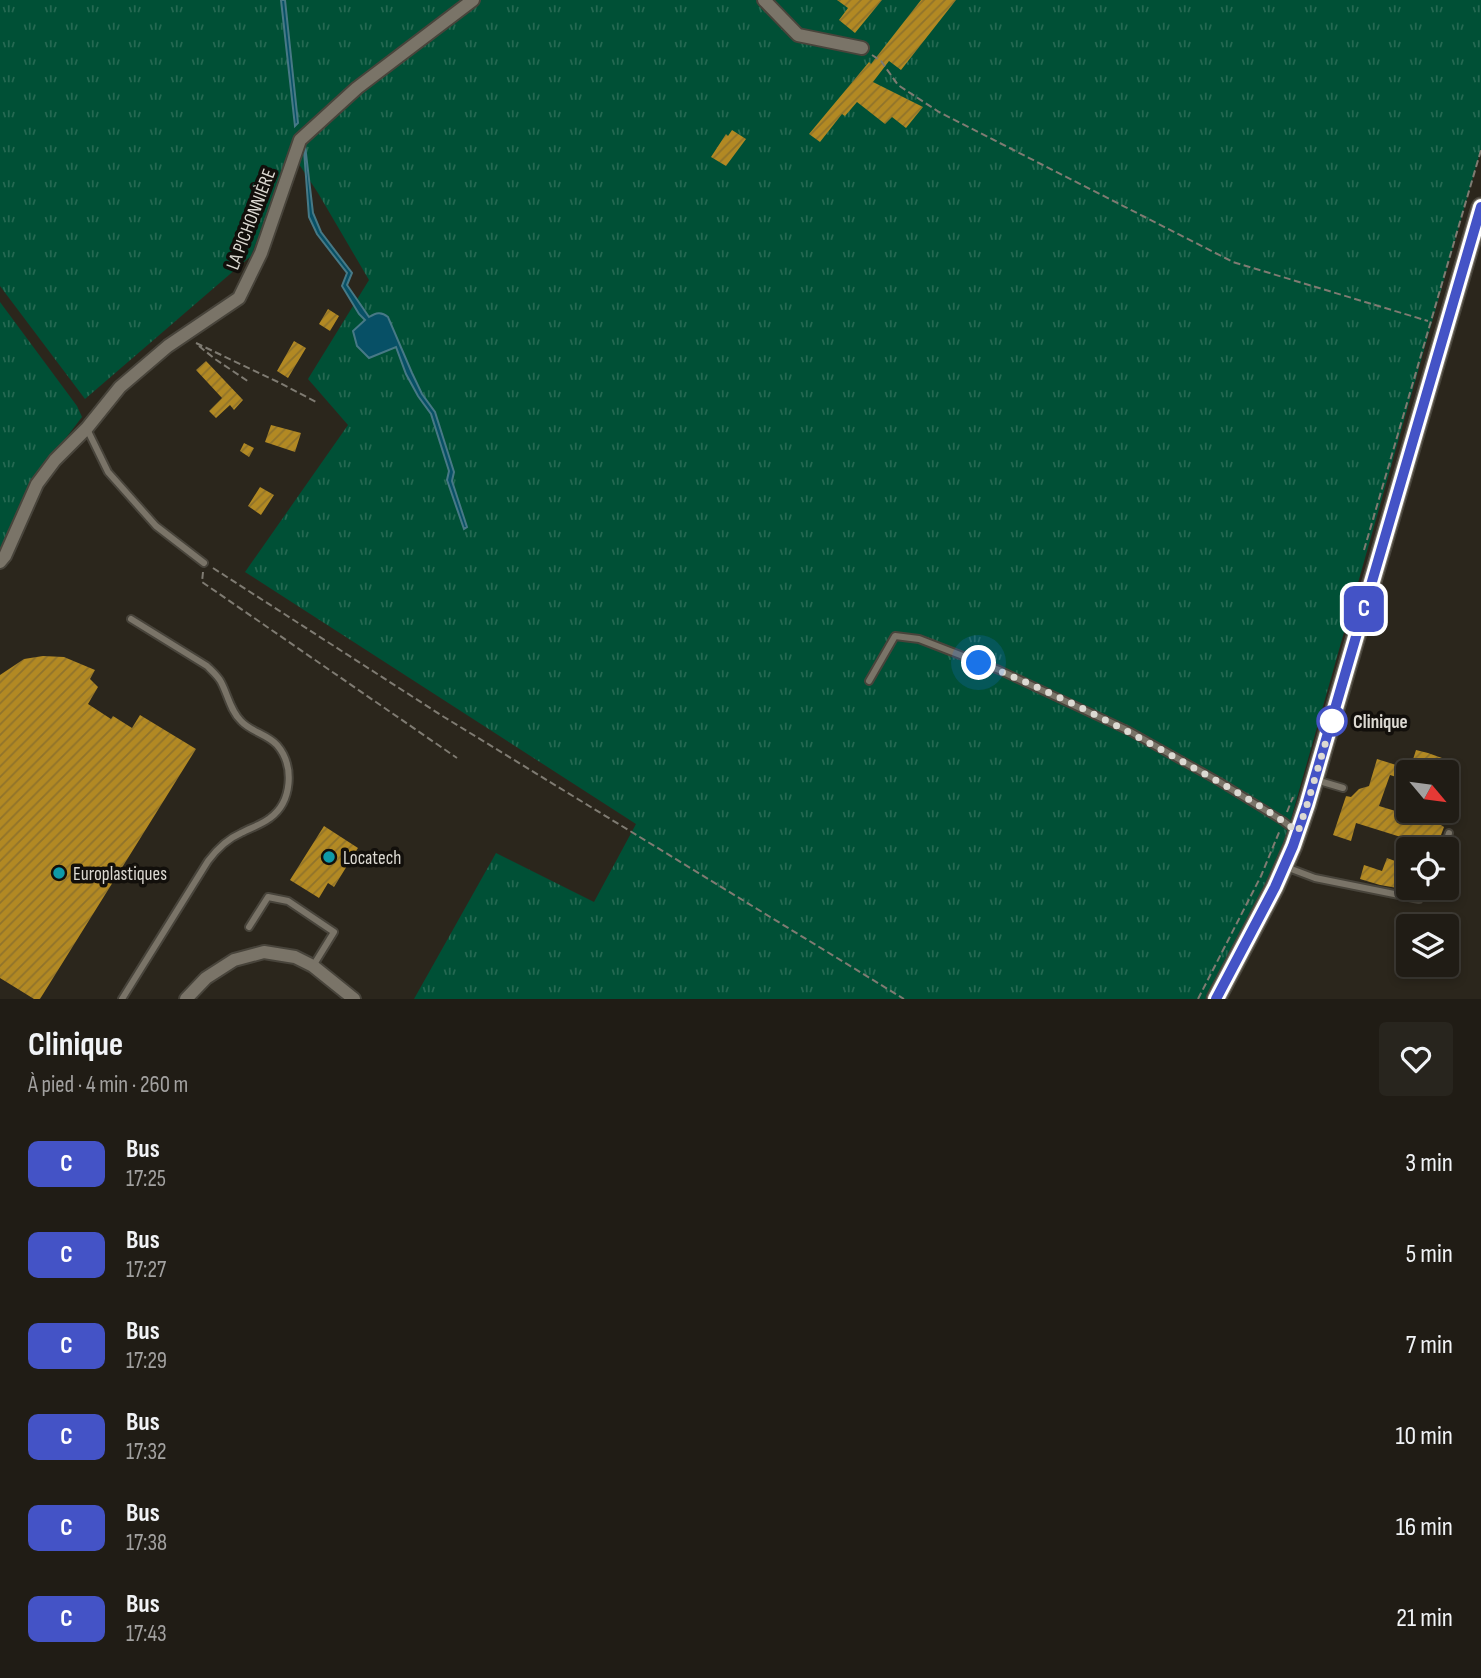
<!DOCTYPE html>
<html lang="fr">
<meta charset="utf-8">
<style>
body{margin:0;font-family:"Sofia Sans Condensed",sans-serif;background:#28251e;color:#f1f3f6;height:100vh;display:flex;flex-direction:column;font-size:26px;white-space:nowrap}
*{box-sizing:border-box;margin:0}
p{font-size:23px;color:#a2a1a0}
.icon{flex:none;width:38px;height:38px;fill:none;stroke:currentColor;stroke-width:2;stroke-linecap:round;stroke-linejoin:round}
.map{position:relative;height:999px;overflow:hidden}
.side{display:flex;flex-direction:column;background:#201c15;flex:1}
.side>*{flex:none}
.badge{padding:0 14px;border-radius:10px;font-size:24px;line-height:46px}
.needle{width:46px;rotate:119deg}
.controls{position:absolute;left:1396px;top:760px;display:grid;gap:14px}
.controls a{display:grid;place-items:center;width:63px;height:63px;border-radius:7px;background:#201c15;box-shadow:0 4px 10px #0003,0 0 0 2px #3d3a34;font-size:35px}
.you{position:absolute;width:35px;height:35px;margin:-18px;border:5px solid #fff;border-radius:50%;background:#1a73e8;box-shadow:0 0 0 10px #1a73e833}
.map>.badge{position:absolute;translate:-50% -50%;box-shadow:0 0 0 4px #fff}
.round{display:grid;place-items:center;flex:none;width:74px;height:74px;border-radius:7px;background:#28251e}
.head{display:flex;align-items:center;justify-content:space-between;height:119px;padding:0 28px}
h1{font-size:33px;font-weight:700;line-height:52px}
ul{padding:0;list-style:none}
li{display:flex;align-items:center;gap:21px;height:91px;padding:0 28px}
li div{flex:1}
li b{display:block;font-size:26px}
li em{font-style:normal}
li .badge{min-width:77px;font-weight:700;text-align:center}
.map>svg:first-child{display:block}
</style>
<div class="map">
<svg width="1481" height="999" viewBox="0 0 1481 999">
<defs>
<pattern id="grass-tufts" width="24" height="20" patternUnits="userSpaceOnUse" patternTransform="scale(1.75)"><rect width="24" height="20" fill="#005036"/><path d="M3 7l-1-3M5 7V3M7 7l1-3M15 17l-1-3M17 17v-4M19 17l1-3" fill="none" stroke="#256952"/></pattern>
<pattern id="building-hatch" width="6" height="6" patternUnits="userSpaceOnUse" patternTransform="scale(1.75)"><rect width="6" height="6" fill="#b28923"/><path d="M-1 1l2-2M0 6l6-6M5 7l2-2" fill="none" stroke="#90732b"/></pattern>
</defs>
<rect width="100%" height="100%" fill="#2b261c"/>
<path fill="url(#grass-tufts)" d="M0,0H1481V149L1278,865L1210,999H414L496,853L594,902L636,824L245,572L348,425L308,379L369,280L318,193L291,152L251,256L85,399L0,286Z
M0,302L77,406L82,417L33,481L15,519L0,562Z"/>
<path fill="#075066" stroke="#477986" stroke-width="2" d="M281,0H285L298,123L295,126Z
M305,145L313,213L321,232L352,273L347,285L369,317C376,313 381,311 388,317L412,373L422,394L435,412L454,472L452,481L467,527L464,529L447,480L449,471L431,414L418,396L406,374L396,347L369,358L357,346L353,331L365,320L359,314L342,286L347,273L317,234L309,217L304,150Z"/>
<path fill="url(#building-hatch)" d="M837,0H882L855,33L839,20L848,8Z
M921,0H956L901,70L889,61L873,82L923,107L906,128L892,117L885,124L857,102L845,116L842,114L820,142L809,134L869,62L871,64Z
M732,130L746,139L726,166L711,157L726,134L728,136Z
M328,309L339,316L330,331L319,324Z
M294,341L306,348L288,378L277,371Z
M206,361L243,400L234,410L230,405L216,418L209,411L222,398L196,370Z
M271,425L301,433L295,452L265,442Z
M244,443L254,448L249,457L240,451Z
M260,487L274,495L261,515L248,506Z
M43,656L64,657L95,670L90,679L98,687L88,704L111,719L113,716L132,728L140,715L196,749L40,999H34L0,978V675L24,659Z
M1416,750L1428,753L1442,758L1438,772H1409Z
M1377,759L1409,769V781L1390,775L1379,806L1402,813L1403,810H1435L1444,813L1441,825L1444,827L1441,835H1438L1434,849H1409V890L1380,885L1360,879L1364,865L1382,871L1387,858L1395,861L1404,838L1356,823L1351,841L1333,835L1346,796L1351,797L1359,789L1369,786Z
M324,826L358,848L334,887L328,883L319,898L290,880Z"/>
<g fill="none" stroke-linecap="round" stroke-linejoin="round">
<defs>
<path id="lane" d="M87,429L108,472L156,526L204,563
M869,681L895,636L919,639L999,670L1129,731L1218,781L1283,821L1296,831
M1316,780L1343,788
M1444,849L1449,833
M1286,867L1315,878L1419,899L1426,887
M249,927L268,897L288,901L334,932L313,966
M122,999L208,861C217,849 227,839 241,833C250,828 261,825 270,818C292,802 295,766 277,745C267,734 251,732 241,721C230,710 228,695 221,682C218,676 212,671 207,666L131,619"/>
<path id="street" d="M764,0L798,35L862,48
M0,562L5,556L37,484L55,460L87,428L120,387L168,346L239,298L261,253L300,140L357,88L473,0
M186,999L206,978L234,960L264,952L295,957L313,966L354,999"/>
<path id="secondary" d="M1216,999L1275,887L1293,846L1307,805L1481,207"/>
</defs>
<use href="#lane" stroke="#48443b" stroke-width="10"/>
<use href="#street" stroke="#48443b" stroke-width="16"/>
<use href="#secondary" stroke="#48443b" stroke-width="21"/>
<path stroke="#7f7b72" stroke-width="2" stroke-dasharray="7 3.5" stroke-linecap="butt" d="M872,55L881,61L898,85L939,112L1233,262L1428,321
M196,343L278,382L318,403
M199,346L215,359L249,382
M1364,550L1481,150
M213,568L444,717L904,999
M203,572L202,582L457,758
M1287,812L1293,797
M1198,999L1261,876L1280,830"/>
<use href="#lane" stroke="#7a7468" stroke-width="6"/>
<use href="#street" stroke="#7a7468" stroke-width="12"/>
<use href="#secondary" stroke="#7a7468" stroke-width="18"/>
</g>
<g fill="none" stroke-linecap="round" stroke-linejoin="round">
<defs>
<path id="line" d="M1216,999L1275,887L1293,846L1307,805L1481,207"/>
</defs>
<use href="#line" stroke="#fff" stroke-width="16"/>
<use href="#line" stroke="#4453c6" stroke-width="10"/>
<path stroke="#dcd9d2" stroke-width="7" stroke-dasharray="0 12.6" d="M979,663C1052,691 1124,728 1192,767C1228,787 1265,807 1298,832L1307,805L1332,721"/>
</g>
<circle fill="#fff" stroke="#4453c6" stroke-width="3.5" cx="1332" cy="721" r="14"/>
<g fill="#0f9aa8" stroke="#120f0b" stroke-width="2.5">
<circle cx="329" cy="857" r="7"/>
<circle cx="59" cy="873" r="7"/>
</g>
<g text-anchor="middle" stroke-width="7" stroke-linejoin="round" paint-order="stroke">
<g font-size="19" fill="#dcd9d2" stroke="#120f0b">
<text transform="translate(250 219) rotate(-69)" y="7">LA PICHONNIÈRE</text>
</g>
<g font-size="19" font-weight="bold" fill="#dcd9d2" stroke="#120f0b" text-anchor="start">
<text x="1353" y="728">Clinique</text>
</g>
<g font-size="19" fill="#dcd9d2" stroke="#120f0b" text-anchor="start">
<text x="343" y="864">Locatech</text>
<text x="73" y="880">Europlastiques</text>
</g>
</g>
</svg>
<div class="controls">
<a><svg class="needle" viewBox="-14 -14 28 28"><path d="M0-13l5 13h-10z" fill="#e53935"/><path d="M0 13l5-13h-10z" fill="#a2a1a0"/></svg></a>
<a><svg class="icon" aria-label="locate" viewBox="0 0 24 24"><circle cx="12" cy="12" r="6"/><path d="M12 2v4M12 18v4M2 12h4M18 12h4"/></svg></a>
<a><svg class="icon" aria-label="layers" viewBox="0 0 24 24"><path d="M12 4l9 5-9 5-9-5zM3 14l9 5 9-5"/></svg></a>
</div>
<div class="you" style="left:979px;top:663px"></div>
<b class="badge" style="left:1364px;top:609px;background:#4453c6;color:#fff">C</b>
</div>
<section class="side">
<div class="head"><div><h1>Clinique</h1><p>À pied · 4 min · 260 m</p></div><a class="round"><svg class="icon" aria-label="heart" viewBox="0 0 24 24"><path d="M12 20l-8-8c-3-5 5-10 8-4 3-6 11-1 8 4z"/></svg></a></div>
<ul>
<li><span class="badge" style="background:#4453c6;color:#fff">C</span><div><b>Bus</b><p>17:25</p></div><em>3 min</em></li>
<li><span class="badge" style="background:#4453c6;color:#fff">C</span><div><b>Bus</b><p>17:27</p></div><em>5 min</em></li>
<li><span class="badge" style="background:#4453c6;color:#fff">C</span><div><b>Bus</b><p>17:29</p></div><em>7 min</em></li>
<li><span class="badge" style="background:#4453c6;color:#fff">C</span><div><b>Bus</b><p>17:32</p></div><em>10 min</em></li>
<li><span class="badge" style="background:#4453c6;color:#fff">C</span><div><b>Bus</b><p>17:38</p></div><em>16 min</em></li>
<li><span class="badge" style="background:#4453c6;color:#fff">C</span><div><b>Bus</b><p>17:43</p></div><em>21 min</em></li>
</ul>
</section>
